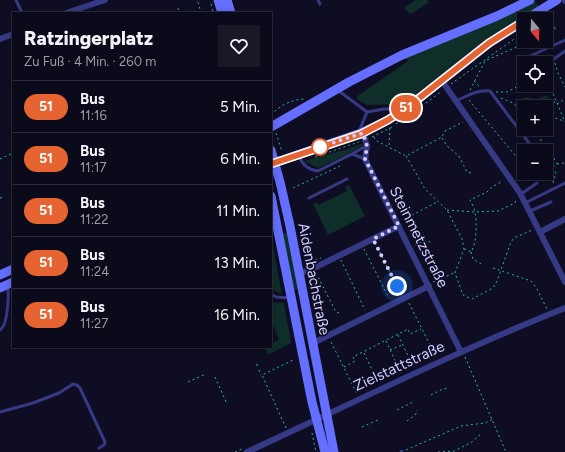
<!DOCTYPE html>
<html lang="de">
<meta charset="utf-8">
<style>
body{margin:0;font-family:Figtree,sans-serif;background:#181827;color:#f1f3f6;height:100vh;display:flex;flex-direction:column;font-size:15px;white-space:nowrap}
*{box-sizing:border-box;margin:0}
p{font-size:13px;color:#999aa2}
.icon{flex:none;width:22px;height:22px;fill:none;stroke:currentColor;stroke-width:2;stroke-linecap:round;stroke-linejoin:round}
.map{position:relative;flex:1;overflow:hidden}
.side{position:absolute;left:12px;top:12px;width:260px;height:336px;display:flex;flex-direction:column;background:#0a0a1a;border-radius:0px;box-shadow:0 2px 10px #0003,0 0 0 1px #2a2b39}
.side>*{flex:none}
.badge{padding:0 8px;border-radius:13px;font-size:14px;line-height:26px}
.needle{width:26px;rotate:161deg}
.fabs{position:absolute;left:517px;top:12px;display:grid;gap:8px}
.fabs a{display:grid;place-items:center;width:36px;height:36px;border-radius:0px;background:#0a0a1a;box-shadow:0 2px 10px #0003,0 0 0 1px #2a2b39;font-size:20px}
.you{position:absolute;width:20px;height:20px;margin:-10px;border:3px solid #fff;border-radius:50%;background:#1a73e8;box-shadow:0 0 0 6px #1a73e833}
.map>.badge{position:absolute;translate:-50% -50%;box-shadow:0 0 0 2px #fff}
.round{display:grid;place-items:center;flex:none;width:42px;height:42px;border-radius:0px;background:#181827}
.overview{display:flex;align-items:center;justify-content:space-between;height:68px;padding:0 12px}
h1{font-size:19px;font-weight:800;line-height:30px}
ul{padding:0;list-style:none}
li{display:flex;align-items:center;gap:12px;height:52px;padding:0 12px;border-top:1px solid #2a2b39}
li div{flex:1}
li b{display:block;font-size:15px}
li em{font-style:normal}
li .badge{min-width:44px;font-weight:700;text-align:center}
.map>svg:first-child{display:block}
</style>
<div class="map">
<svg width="565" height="452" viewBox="0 0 565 452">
<rect width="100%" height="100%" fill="#0e0d23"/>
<path fill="#0f2d29" d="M415,0H427L428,3L411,14L404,8Z
M535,1L539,7L407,104L367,105L358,100L356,97L408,61L405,56L508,14Z
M546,95L548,97L550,101L544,107C536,107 524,109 522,99L525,97L533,98L536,100Z
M364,143C359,151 328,163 318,168L304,161L347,149Z
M349,185L365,216L328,235L313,204L317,202L318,205L347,191L345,187Z
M285,232L288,235L298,289L295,290L293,289L282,234Z
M271,235L282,294L275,291L271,288Z
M271,302L284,303L291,343L268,355L264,347H271V343L279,340L271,320Z"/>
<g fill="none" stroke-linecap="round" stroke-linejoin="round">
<path stroke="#29b8a3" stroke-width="1" stroke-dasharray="2 3" stroke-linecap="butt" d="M198,2L201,13
M211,4L213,13
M178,8L179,13
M548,13L555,29
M546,33L556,29
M555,63L558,73L565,87
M546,69L550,64
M474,81L479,86
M546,81L549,84L565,122
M451,84L524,32
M470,90L485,61L530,41
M496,92H507L524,83
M501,98L513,103L520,109H524
M469,100L524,166
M426,103L442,91
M557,104L565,99
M545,107L548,103L555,102
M271,115C279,106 292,99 305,99
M546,115L564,121
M396,124L410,115
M539,129L542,146L550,151L557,164
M276,133L282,152
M372,137L392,127
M374,137L375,140L406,156L442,137L445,131L463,122
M442,138L447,146L459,156L467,172L471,173
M389,145L390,128
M406,156L425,189L447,210L462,239L464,249L455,273L463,295L472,299L493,288L497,281L511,242L514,238L532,230
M315,157L359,142
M0,159L13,153
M553,167L557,164L565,163
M530,173L534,178
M535,179L543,173
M553,183L556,173L554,170
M293,188L340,166
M0,198L5,197
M447,210L475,212L498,211L515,203L516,200
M403,220L437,202
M375,243L400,292
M415,245L426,240L432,243
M364,249L389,298
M464,249L471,252C477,243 477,223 475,213C475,209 472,204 470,200L487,192L492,187L503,181
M471,252L473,259L481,264
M341,260L365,310
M306,263L321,258
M493,268L531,281L536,287L547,309
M316,273L336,312L339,313
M433,282L454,273
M409,303L436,357
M398,335L413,366
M386,341L401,373
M331,342L357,394
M390,350L402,345
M364,353L379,384
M465,357L506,452
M257,364V366
M344,367L355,361L353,357L408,329L410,334L421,329
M259,370L261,375
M215,377L227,404
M188,382L206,374
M431,395L443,389L449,388
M397,410L413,402
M407,421L416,414L417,410
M362,427L380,419
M286,428L262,375L295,359
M312,433L316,452
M406,450L461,426L485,423L493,419
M235,452L242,449
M438,452L454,451L472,442L482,433"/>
<path stroke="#363a84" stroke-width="3" d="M16,0L22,13
M318,0L320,4
M565,40L528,57L527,63L554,59L565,51
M339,91L367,112L360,129
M456,101C467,96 478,89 490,91L535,151
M367,112L384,109H399
M352,154L366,146
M299,156C302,164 308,170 318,171L352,154L365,159
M546,165L549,169
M521,194L537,183
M309,198L347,179
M525,203L565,183
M530,211L551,202
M271,294L276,297L290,298
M0,330C1,329 4,326 4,325C7,318 10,292 7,286
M0,412L33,403L59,393L73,384L77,385L80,388L105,442L104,445L99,448
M401,452L402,451"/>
<path stroke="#363a84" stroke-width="6" d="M565,0V1
M66,13L105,0
M0,39L13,34
M442,81L520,193L565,282
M363,133L367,146L365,159L461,352
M540,232L565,219
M299,274L314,268L399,226
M313,343L429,286
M247,452C353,403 457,351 565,308"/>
<path stroke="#656fff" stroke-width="9" d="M218,0L222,13
M227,0L231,13
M526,19L557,0
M271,127L349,82L402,55L497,16L530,0
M271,150L280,182L290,226L334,452
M271,164L361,133L388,120L408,107L489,43L524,21
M271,196L312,402L325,452
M0,275L13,269
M0,288L13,282"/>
</g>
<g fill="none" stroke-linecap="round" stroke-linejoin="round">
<defs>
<path id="line" d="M271,164L361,134L388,120L408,107L489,43L524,21"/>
</defs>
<use href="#line" stroke="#fff" stroke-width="9"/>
<use href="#line" stroke="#e66432" stroke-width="6"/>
<path stroke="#cfceff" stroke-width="4" stroke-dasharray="0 7.2" d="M320,147L363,133L367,146L365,159L399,226L373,239L397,286"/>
</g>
<circle fill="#fff" stroke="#e66432" stroke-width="2" cx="320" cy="147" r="8"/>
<g text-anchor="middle" stroke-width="3.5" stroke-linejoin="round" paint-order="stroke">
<g font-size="15" fill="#cfceff" stroke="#0e0d23">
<text transform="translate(419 237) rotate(63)" y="5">Steinmetzstraße</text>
<text transform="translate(314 279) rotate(79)" y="5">Aidenbachstraße</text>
<text transform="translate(399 366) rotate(-25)" y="5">Zielstattstraße</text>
</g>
</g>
</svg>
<div class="fabs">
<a><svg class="needle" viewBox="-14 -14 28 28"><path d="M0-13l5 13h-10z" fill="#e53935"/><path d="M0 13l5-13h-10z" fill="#999aa2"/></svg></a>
<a><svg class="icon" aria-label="locate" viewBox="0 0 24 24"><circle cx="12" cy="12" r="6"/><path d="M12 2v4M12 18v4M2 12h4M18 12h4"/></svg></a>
<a>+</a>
<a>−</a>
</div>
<div class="you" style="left:397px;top:286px"></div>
<b class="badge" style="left:406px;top:108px;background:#e66432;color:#fff">51</b>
<section class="side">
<div class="overview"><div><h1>Ratzingerplatz</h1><p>Zu Fuß · 4 Min. · 260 m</p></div><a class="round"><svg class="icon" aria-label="heart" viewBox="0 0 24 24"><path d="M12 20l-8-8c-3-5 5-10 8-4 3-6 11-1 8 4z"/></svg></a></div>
<ul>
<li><span class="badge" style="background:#e66432;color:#fff">51</span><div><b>Bus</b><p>11:16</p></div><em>5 Min.</em></li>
<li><span class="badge" style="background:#e66432;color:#fff">51</span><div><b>Bus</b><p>11:17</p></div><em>6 Min.</em></li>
<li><span class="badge" style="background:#e66432;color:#fff">51</span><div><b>Bus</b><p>11:22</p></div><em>11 Min.</em></li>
<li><span class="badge" style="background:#e66432;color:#fff">51</span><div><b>Bus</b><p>11:24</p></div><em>13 Min.</em></li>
<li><span class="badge" style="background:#e66432;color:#fff">51</span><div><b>Bus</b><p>11:27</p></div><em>16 Min.</em></li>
</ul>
</section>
</div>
